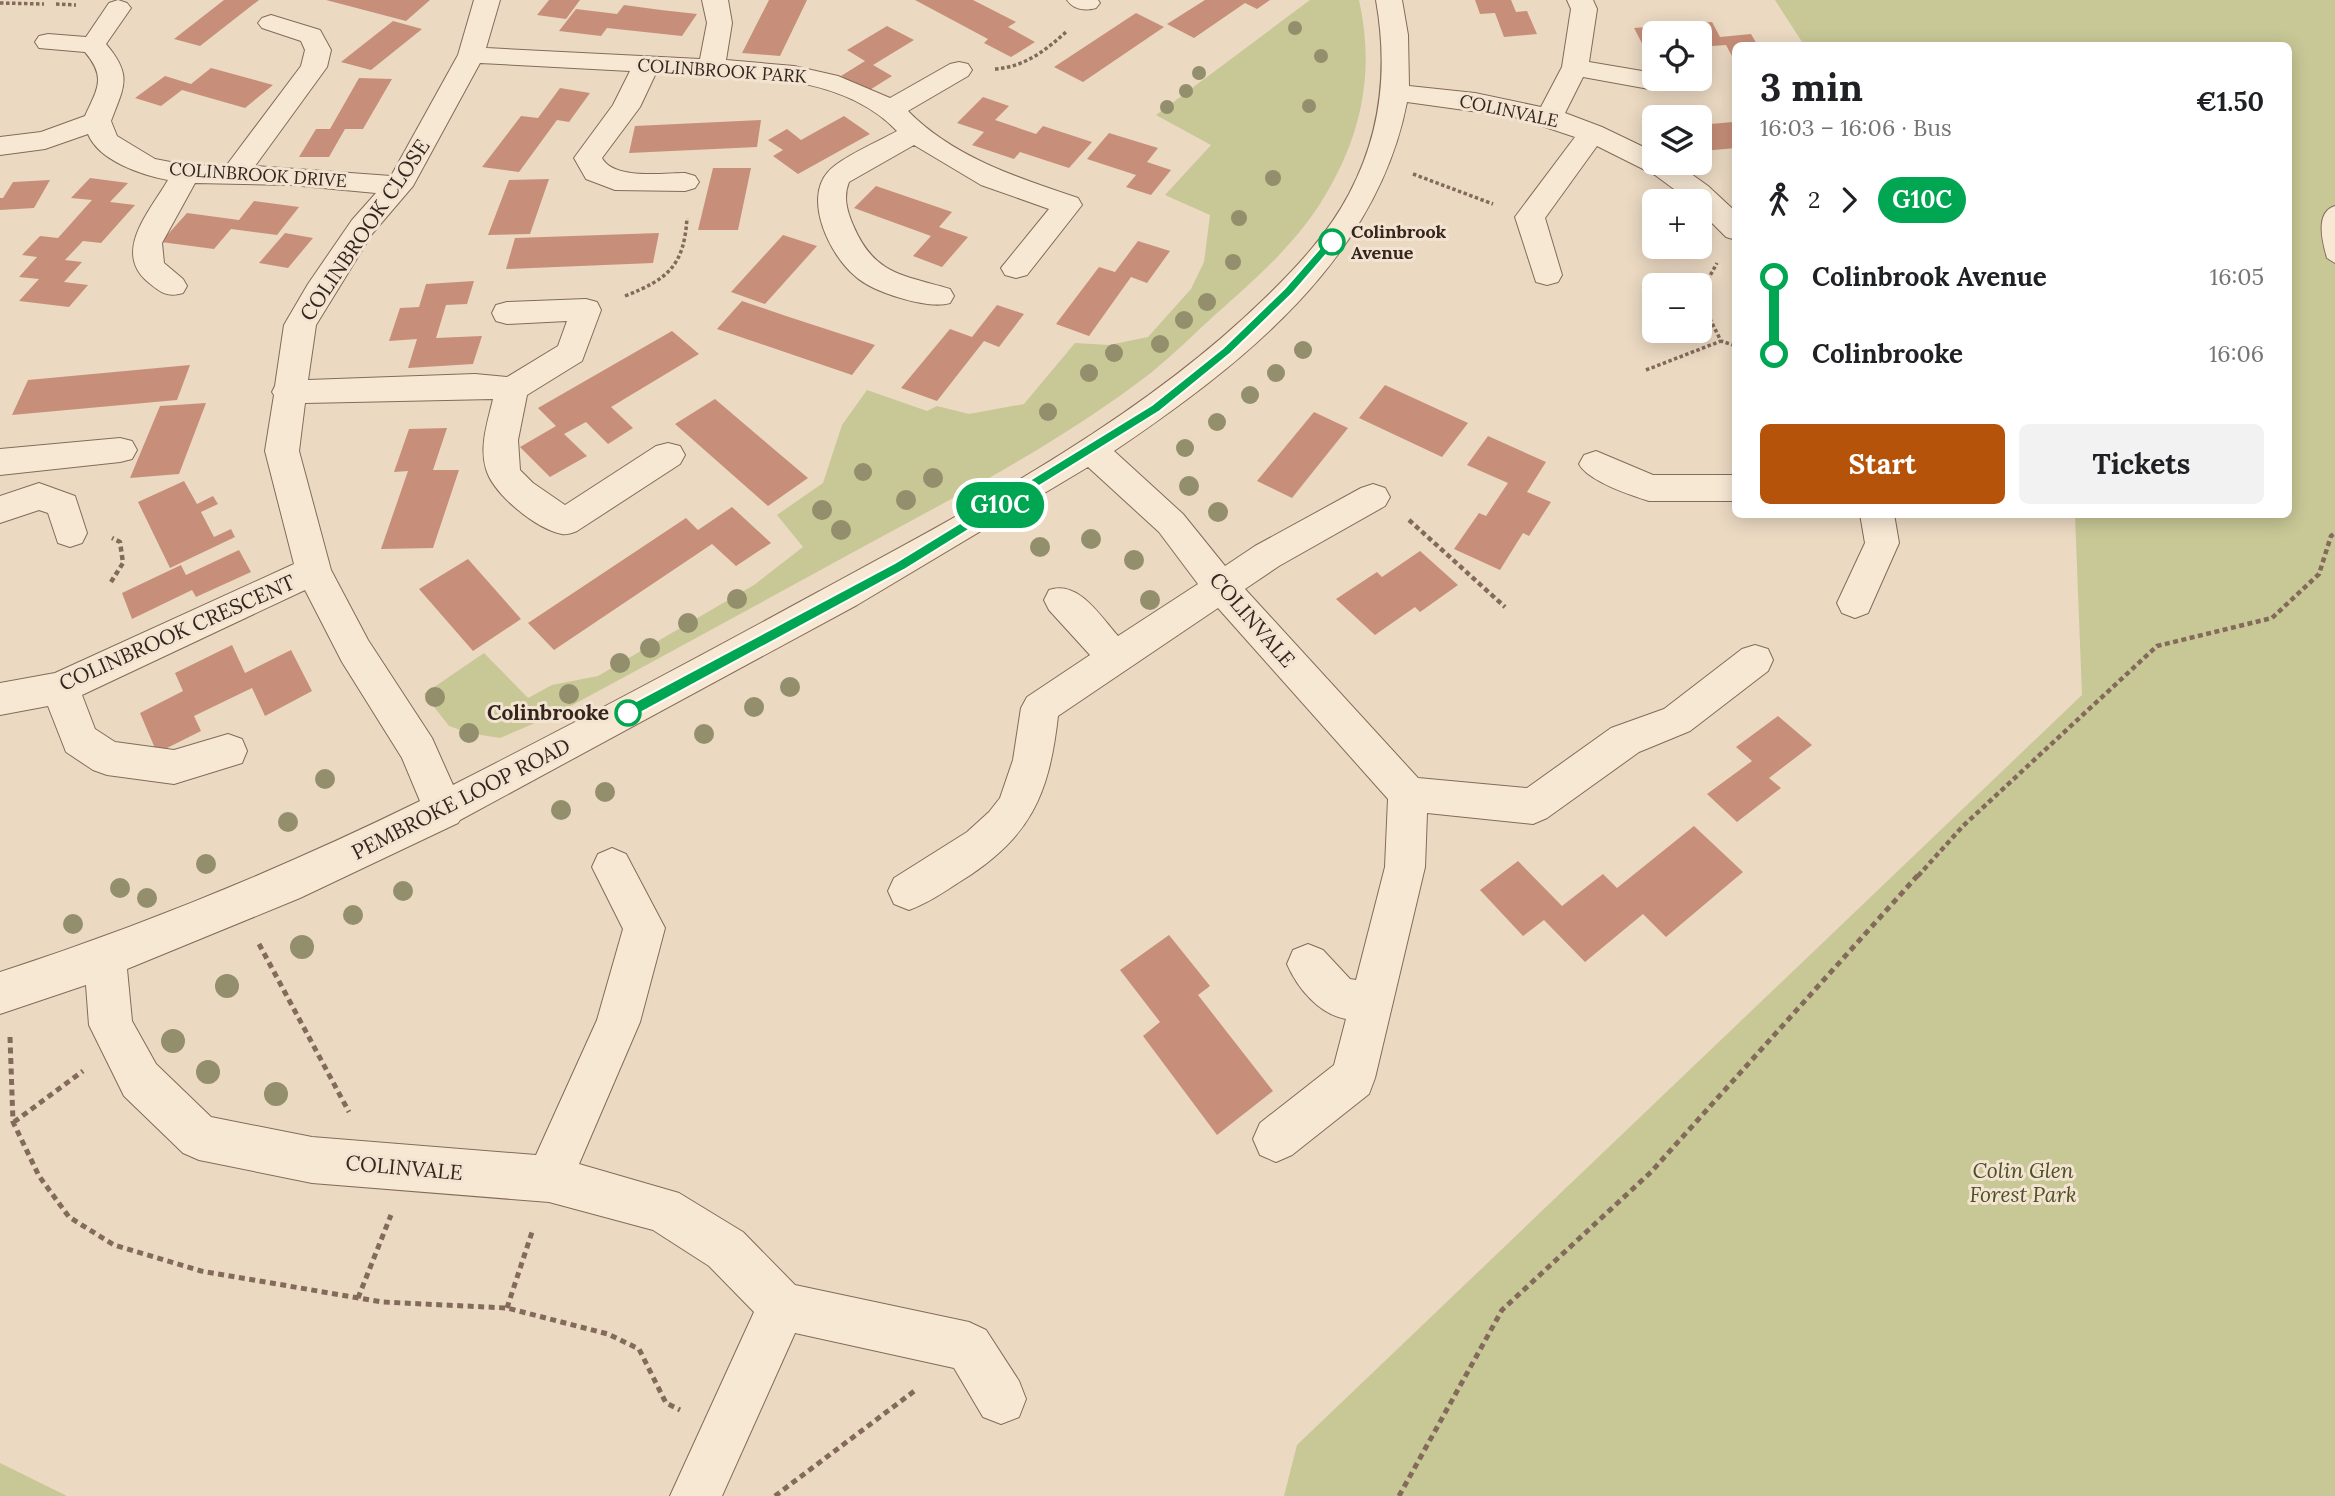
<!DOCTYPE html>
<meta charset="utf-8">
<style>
body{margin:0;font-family:Lora,serif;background:#f2f2f2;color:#202124;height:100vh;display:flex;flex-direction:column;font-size:26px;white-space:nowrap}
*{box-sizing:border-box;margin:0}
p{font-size:23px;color:#757577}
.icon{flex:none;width:38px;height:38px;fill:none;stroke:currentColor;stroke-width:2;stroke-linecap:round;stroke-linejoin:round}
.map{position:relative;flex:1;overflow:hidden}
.details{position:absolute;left:1732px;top:42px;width:560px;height:476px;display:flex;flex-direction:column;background:#fff;border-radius:10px;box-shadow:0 4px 18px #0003}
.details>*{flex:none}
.badge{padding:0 14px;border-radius:23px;font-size:24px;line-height:46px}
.tools{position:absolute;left:1642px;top:21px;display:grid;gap:14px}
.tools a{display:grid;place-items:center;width:70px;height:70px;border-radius:10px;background:#fff;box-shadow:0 4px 18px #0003;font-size:35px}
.map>.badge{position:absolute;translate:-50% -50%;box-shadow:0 0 0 4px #fff}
.legs{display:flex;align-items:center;gap:10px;height:77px;padding:0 28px;font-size:23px}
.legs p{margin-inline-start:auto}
.headline{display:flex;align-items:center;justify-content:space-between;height:119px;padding:0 28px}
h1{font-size:38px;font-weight:700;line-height:52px}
.button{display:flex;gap:14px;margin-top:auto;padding:14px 28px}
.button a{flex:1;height:80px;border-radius:10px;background:#b45309;color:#fff;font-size:28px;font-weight:700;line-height:80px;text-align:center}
.button a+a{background:#f2f2f2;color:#202124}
ul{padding:0 28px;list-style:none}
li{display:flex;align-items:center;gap:24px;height:77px;font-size:26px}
li i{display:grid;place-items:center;width:10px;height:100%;margin:0 9px;background:currentColor}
li i::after{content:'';width:18px;height:18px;margin:-9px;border:5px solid;border-radius:50%;background:#fff}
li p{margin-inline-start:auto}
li:first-child i{background:linear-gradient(#0000 50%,currentColor 0)}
li:last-child i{background:linear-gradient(currentColor 50%,#0000 0)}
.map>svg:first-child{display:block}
</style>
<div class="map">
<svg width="2335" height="1496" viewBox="0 0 2335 1496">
<rect width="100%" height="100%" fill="#ebd9c2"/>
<path fill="#c8c796" d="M1310,0H1359C1376,76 1360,142 1318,207C1291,248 1252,282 1216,314C1195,333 1174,354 1152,372C1059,444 951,499 848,555C751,608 654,661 556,714L500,738L469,733L449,726L424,694L484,653L528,698L552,685L598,676L754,585L803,547L777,515L823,483L842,425L867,390L927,411L937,406L969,414L1024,404L1075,343L1109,345L1148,337L1191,289L1204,262L1210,215L1165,195L1211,145L1156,115Z
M1775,0H2335V1496H1284L1297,1445L2082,695L2075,515L2289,514V46L1804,45Z
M0,1463L67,1496H0Z"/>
<path fill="#c78f79" d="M224,0H259L200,46L174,39Z
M326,0H430L406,21Z
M549,0H580L566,19L537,15Z
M769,0H807L780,56L742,53Z
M915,0H973L1016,22L1008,27L1035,42L1011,57L984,43L988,39Z
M1205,0H1270L1257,9L1245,3L1194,38L1167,24Z
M1475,0H1511L1516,12L1527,11L1537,34L1504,37L1495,13L1480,14Z
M624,5L661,10L697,14L682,36L607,28L601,36L559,31L576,9L617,14Z
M1136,13L1164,27L1083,82L1054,67Z
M393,21L422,29L371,70L341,62Z
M1712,22L1720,37L1751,34L1758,46H1736V58H1733L1726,45L1699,47V33H1654V51H1646L1634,28Z
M887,26L914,40L873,65L892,76L868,91L841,76L865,61L847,50Z
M211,68L273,85L245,108L182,90L161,106L135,98L165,76L191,84Z
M359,78L392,79L363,129H345L329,157H299L316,129H330Z
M560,88L590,93L569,122L557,120L519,172L482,167L521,116L538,118Z
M983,97L1009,106L995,120L1036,134L1043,126L1092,142L1069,168L1020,152L1014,159L972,145L984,132L957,123Z
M844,116L870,134L798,174L773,156L783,150L768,140L787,129L801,140Z
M761,120L757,147L629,153L635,126Z
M1733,122L1736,126V148L1702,151L1699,125Z
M1109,133L1158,148L1147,162L1171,170L1151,195L1126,187L1136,175L1087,159Z
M713,168H751L738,230H698Z
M90,178L128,183L110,202L135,205L101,243L83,241L65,260L82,262L64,282L88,285L69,307L19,301L39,279L19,277L37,257L22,255L40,236L58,238L92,200L71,198Z
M549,179L530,234L488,235L509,180Z
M50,180L34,208L0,210V198H3L13,182Z
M876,186L952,212L939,227L968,237L942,267L913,256L931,236L854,208Z
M254,201L299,207L277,235L231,229L214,249L161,242L187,213L239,220Z
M285,233L313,238L288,268L259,263Z
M659,233L653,263L506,269L515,238Z
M783,235L817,246L765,304L731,292Z
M1138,241L1170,251L1147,283L1131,277L1089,336L1056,324L1099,267L1115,272Z
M474,281L467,304L446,305L436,338L482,336L473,364L408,368L417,339L389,341L400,308L419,307L426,284Z
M742,301L786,316L875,345L852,375L717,329Z
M997,305L1024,314L999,347L984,341L937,401L901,388L950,329L972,337Z
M672,331L699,354L611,407L633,428L608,444L586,422L564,434L587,456L550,477L520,447L556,426L538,408Z
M190,365L177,400L12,415L28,380Z
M1385,385L1468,423L1442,457L1359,418Z
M715,399L776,451L808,478L768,506L675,424Z
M206,403L179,474L130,478L160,406Z
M1314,412L1348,428L1292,498L1257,481Z
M447,428L433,470H459L433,548L381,549L408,471L394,472L409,429Z
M1488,436L1546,462L1527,492L1551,502L1529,536L1523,533L1500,570L1454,549L1479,513L1486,516L1508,483L1467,465Z
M184,481L197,504L213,496L218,504L201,512L214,537L231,529L235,537L170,568L138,502Z
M732,507L771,543L736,566L712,544L554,650L528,623L686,518L698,530Z
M239,550L251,572L196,597L192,590L132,619L122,593L181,565L186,575Z
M1420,551L1458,585L1420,612L1415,607L1375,635L1336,599L1377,572L1382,577Z
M468,559L521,619L473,651L419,589Z
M232,645L245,673L291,650L312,691L265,716L252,688L194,716L201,731L157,753L140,713L183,691L175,673Z
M1778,716L1812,745L1769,778L1781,788L1737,822L1707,794L1752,761L1736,747Z
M1694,826L1743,872L1666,937L1643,914L1585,962L1544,920L1523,936L1480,890L1518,861L1562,906L1603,874L1617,888Z
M1169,935L1210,986L1198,995L1273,1091L1217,1135L1143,1036L1160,1022L1120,970Z"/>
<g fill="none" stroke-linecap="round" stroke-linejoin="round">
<defs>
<path id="service" d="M2335,206V263L2327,258C2323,244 2314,212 2335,206Z"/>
<path id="minor" d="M118,0L127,3L131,8L106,44C133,76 124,86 111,121L117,136L155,159L186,165L226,166L301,66L305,50L301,41L262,28L258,23L262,18L271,15L320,30L331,50L327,67L255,166L391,176L458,55L474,0H500L486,48L700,59L707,23L702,0H728L732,23L726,60L794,66L838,76L890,98L950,64L959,62L968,64L972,70L968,76L908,111C953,157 1018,178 1078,198L1082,205L1027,275L1016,278L1005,275L1001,268L1049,209L981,185L914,145L849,182C843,197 847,211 853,225C874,275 903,275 950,289L954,296L950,303C928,310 872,292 855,276C830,255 803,200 828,172C838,159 881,140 897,131C838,69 735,77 656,73L640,107L602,158C614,180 662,173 685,173L695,176L699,182L695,188L685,191L615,190L586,179L574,158L613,105L630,71L480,63L413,186L372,234L316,325L308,380L475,374L507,377L558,346L567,321L507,324L496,321L492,313L496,305L507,302L586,299L597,302L601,310L582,361L527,395L518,440L520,470L533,483L565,505L656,446L668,443L680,446L685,455L680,464L577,531C572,533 567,535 562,534C536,529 493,494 486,469C479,446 488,421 493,399L305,403L299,451L331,570L368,640L432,738L453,785C575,723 697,658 818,592C971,509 1139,421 1264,299C1296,268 1328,234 1349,194C1382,132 1388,68 1376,0H1402L1408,35L1409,86L1475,93L1541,107L1562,67L1571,9L1567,0H1593L1597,9L1589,62L1654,73V79H1699V72L1707,74L1711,80L1707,86L1649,89L1583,77L1565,113L1602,127L1654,152V163H1676L1708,186L1736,212V240L1726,237L1699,210V201H1690L1655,175L1597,146L1545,218L1562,275L1558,282L1547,285L1536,282L1515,217L1575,137L1515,117L1407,102C1376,261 1241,365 1114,451L1183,514L1225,566L1255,546L1361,488L1373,484L1385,488L1390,497L1385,506L1279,566L1245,589L1418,778L1527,788L1611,728L1664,709L1742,649L1755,645L1768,649L1773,660L1768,671L1690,731L1639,752L1547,818L1533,824L1427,813L1425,867L1375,1078L1369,1094L1292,1155L1276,1162L1260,1155L1253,1139L1260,1123L1334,1065L1346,1019C1319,1014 1298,989 1287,964L1293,950L1308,944L1323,950L1350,979L1356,980L1385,867L1388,799L1218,608L1058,716C1049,796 1030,838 961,881C944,892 928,903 909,910L894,904L888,891L894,878L967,832L989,812L1000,798L1013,760L1021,708L1027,697L1090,655L1049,610L1044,600L1049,590C1079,580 1100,616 1118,636L1198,584L1159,532L1088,467L857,605L460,820L458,823L300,898L127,969L132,1021L156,1064L211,1117L312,1137L536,1155L597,1020L623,929L592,867L598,854L612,848L626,854L665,928L640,1022L579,1164L679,1193L743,1232L795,1285L969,1322L986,1330L1019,1381L1026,1399L1019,1417L1001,1424L983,1417L954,1368L795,1333L722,1496H670L754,1312L709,1266L653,1230L549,1202L312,1183L199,1160L183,1153L124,1096L89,1025L86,985L0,1014V972C145,925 283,868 420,801L402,758L342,662L305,590L82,695L95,729L115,742L174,750L228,734L242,739L247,751L242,763L174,784L107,775L93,770L66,752L48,706L0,715V683L55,673L294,564L265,451L274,395L272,392L275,386L284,325L308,284L352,220L376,193L291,185L195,183L162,243L164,263L183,279L187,286L183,293C167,298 160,292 148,282C112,252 150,211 168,180C142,175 99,161 88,134L45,149L0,155V137L41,132L85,116C97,89 107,78 85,52L39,48L35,42L39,36L48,34L86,37L109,3Z
M1067,0H1098L1100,3L1096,8C1085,11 1074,10 1067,0Z
M120,438L132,441L137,450L132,459L120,462L0,475V449Z
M1596,451L1653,475H1736V501H1649C1630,495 1588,481 1579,464L1584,455Z
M39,483L75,496L87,533L82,543L70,547L58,543L48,513L39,510L0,523V496Z
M1860,514H1894L1899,543L1868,613L1855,618L1842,613L1837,603L1865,543Z"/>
</defs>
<use href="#service" stroke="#846a5a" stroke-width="2"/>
<use href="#minor" stroke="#846a5a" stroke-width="2"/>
<path stroke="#846a5a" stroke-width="3.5" stroke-dasharray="3.5 2.5" stroke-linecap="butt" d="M0,3L44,4
M56,4L76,5
M995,69C1024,67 1045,51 1066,32
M1413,174L1493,204
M625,296C668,279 684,266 687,218
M1699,296L1717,263
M1699,297L1721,341L1736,346
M1646,370L1721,341"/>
<path stroke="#846a5a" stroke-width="4.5" stroke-dasharray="5 3.5" stroke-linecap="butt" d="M1409,520L1505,607
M111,582L123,563L120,542L112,538
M1918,876L1963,826L2157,646L2272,618L2319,574L2331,536L2335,533"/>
<path stroke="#846a5a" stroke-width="5" stroke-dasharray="6 4.5" stroke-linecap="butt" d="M259,944L349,1112
M10,1037L13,1122L39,1176L69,1217L114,1245L201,1271L382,1302L507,1308L608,1334L639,1349L666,1403L680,1410
M14,1122L83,1071
M358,1298L391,1215
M507,1308L533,1229
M775,1496L917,1389
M1399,1496L1502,1310L1651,1172L1919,874"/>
<use href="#service" fill="#f7e8d4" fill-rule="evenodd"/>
<use href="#minor" fill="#f7e8d4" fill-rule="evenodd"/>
</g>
<g fill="#938e6c">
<circle cx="1295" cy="28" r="7"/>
<circle cx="1321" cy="56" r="7"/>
<circle cx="1199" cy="73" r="7"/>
<circle cx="1186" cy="91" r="7"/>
<circle cx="1309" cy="106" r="7"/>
<circle cx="1167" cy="107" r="7"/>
<circle cx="1273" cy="178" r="8"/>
<circle cx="1239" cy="218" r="8"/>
<circle cx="1233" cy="262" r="8"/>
<circle cx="1207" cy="302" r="9"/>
<circle cx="1184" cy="320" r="9"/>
<circle cx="1160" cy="344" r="9"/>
<circle cx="1303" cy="350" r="9"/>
<circle cx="1114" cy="353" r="9"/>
<circle cx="1089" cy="373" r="9"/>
<circle cx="1276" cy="373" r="9"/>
<circle cx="1250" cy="395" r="9"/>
<circle cx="1048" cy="412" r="9"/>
<circle cx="1217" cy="422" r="9"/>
<circle cx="1185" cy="448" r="9"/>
<circle cx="863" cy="472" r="9"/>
<circle cx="933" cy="478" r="10"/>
<circle cx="1189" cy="486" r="10"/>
<circle cx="906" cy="500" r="10"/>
<circle cx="822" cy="510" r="10"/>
<circle cx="1218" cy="512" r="10"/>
<circle cx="841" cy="530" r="10"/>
<circle cx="1091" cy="539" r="10"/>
<circle cx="1040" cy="547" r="10"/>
<circle cx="1134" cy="560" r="10"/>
<circle cx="737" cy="599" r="10"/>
<circle cx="1150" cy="600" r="10"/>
<circle cx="688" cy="623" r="10"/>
<circle cx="650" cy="648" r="10"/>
<circle cx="620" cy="663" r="10"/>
<circle cx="790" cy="687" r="10"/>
<circle cx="569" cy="694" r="10"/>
<circle cx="435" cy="697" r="10"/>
<circle cx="754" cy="707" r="10"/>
<circle cx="469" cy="733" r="10"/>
<circle cx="704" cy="734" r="10"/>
<circle cx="325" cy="779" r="10"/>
<circle cx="605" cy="792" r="10"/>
<circle cx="561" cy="810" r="10"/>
<circle cx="288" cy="822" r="10"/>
<circle cx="206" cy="864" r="10"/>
<circle cx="120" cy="888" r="10"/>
<circle cx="403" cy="891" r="10"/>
<circle cx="147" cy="898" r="10"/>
<circle cx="353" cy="915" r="10"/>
<circle cx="73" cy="924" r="10"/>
<circle cx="302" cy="947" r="12"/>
<circle cx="227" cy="986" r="12"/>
<circle cx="173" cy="1041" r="12"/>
<circle cx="208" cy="1072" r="12"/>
<circle cx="276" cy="1094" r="12"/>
</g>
<path fill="#00a651" stroke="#fff" stroke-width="2" d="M1328,239L1337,242L1293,293L1231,353L1160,411L904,570L633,717H623V708L895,563L1152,405L1223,348L1285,288Z"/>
<g fill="#fff" stroke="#00a651" stroke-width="3.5">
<circle cx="1332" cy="242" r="12"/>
<circle cx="628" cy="713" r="12"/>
</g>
<g text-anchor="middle" stroke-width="6" stroke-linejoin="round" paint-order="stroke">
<g font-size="18" fill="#34251e" stroke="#f3e4d1">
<text transform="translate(722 71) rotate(4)" y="6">COLINBROOK PARK</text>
<text transform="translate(1509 111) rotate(12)" y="6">COLINVALE</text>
<text transform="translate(258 175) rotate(4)" y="6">COLINBROOK DRIVE</text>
</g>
<g font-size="18" font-weight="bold" fill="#34251e" stroke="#f3e4d1" text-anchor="start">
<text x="1351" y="238">Colinbrook<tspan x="1351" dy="21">Avenue</tspan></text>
</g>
<g font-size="21" fill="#34251e" stroke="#f3e4d1">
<text transform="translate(365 230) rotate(-56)" y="7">COLINBROOK CLOSE</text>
<text transform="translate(1252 620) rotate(49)" y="7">COLINVALE</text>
<text transform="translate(177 633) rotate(-24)" y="7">COLINBROOK CRESCENT</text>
<text transform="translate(461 799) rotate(-27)" y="7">PEMBROKE LOOP ROAD</text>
<text transform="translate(404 1168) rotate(5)" y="7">COLINVALE</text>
</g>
<g font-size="21" font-weight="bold" fill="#34251e" stroke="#f3e4d1" text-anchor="end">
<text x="609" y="720">Colinbrooke</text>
</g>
<g font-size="21" font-style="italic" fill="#4b5025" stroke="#f3e4d1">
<text x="2023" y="1178">Colin Glen<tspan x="2023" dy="24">Forest Park</tspan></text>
</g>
</g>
</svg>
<div class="tools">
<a><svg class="icon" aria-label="locate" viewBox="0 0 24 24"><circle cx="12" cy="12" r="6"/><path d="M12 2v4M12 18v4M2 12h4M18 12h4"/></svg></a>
<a><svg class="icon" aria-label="layers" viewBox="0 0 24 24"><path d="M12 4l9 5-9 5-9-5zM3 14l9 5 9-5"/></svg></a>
<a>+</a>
<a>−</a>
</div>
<b class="badge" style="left:1000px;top:505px;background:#00a651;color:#fff">G10C</b>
<section class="details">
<div class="headline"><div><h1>3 min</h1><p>16:03 – 16:06 · Bus</p></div><b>€1.50</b></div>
<div class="legs"><svg class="icon" aria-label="walk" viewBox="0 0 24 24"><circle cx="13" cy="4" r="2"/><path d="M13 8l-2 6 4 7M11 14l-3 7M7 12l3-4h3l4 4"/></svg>2<svg class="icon" aria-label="forward" viewBox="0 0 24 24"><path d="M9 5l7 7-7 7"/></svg><b class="badge" style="background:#00a651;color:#fff">G10C</b></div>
<ul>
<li><i style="color:#00a651"></i><b>Colinbrook Avenue</b><p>16:05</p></li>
<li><i style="color:#00a651"></i><b>Colinbrooke</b><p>16:06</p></li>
</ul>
<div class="button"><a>Start</a><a>Tickets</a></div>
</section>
</div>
